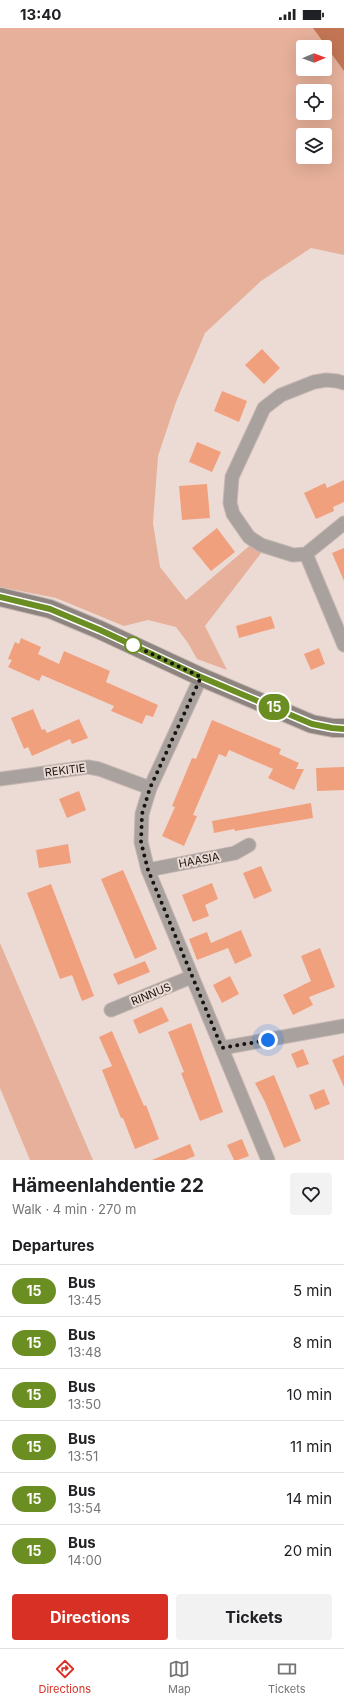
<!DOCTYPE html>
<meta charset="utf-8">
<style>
body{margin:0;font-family:Inter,sans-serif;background:#f2f2f2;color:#202124;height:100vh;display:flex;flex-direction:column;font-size:15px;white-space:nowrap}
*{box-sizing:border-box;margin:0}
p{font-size:13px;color:#757577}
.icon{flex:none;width:22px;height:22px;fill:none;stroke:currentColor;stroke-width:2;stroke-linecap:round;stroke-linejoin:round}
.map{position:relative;height:1132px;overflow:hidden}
.side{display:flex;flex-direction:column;background:#fff;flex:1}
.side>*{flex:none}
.badge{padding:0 8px;border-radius:13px;font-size:14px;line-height:26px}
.needle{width:26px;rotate:89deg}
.tools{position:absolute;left:296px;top:12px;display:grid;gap:8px}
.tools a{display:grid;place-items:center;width:36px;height:36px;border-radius:4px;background:#fff;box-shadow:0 4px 16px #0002;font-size:20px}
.you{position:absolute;width:20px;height:20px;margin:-10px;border:3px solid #fff;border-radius:50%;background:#1a73e8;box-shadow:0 0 0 6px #1a73e833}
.map>.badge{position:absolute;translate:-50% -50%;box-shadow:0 0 0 2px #fff}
h2{padding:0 12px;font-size:15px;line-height:36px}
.round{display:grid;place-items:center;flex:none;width:42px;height:42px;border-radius:4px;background:#f2f2f2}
.headline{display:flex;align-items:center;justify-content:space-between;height:68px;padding:0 12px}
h1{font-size:19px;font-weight:700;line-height:30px}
.action{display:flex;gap:8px;margin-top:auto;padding:8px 12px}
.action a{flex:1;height:46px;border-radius:4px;background:#d93025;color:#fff;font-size:16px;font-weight:700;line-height:46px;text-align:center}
.action a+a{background:#f2f2f2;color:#202124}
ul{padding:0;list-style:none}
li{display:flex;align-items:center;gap:12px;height:52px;padding:0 12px;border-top:1px solid #e0e0e0}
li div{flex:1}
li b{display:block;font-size:15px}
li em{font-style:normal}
li .badge{min-width:44px;font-weight:700;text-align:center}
.status{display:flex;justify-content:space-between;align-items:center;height:28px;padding:0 20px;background:#fff;direction:ltr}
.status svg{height:11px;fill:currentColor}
.tab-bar{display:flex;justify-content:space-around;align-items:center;height:56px;border-top:1px solid #e0e0e0;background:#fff;font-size:11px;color:#757577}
.tab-bar a{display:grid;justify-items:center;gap:2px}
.tab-bar .on{color:#d93025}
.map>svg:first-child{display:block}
</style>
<div class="status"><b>13:40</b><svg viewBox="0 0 49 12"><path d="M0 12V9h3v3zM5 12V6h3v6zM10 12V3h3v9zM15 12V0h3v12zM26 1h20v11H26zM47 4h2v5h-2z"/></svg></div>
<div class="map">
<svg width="344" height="1132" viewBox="0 0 344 1132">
<rect width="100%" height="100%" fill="#ecdbd5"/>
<path fill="#e6b09a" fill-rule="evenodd" d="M0,0H344V227L311,220L261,253L205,305L176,374L158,428L153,495L160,539L186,572L254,514L265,520L205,598L227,642L197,631L188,615L176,599L148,592L124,598L56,570L0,559ZM303,19H325V41H303ZM303,63H325V85H303ZM303,107H325V129H303Z
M0,915L93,1132H30L0,1060Z"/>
<path fill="#c27554" d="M313,0H344V43Z"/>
<path fill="#f1a07e" d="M262,321L280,340L264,356L245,337Z
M222,363L247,373L239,394L214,383Z
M197,414L221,424L212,444L189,434Z
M344,452V474L333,479L334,483L316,491L304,465L325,455L327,460Z
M207,456L210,490L182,492L179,458Z
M217,500L235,524L211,543L192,520Z
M344,520V553L332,525Z
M271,588L275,600L239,610L236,598Z
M21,610L41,619L38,626L59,636L64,623L110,643L106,654L158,677L153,689L146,687L142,696L111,683L114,678L42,647L39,653L8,639L12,632L8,631L15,614L19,616Z
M319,620L325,636L311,642L304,626Z
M33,681L42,702L45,701L47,705L79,691L88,710L72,716L70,711L32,728L28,719L24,721L11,690Z
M212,692L281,721L279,726L299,735L296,741H304L294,762L268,750L273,741L229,722L226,729L219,726L193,787L197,788L184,818L162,808L175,779L172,778L192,730L196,731Z
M344,739V762L317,763L316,740Z
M79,763L86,782L67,790L59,771Z
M311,775L313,790L235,803L234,801L214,805L212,793Z
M68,816L71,835L39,840L36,822Z
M261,838L272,863L254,871L243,845Z
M123,842L157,921L135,931L101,851Z
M212,855L218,871L205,877L209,888L193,894L182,867Z
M51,856L94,968L82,973L72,947L60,951L27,865Z
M241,902L252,928L235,936L228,920L197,932L189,911L207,904L211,915Z
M320,920L335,959L309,969L313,977L293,987L283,967L311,953L301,928Z
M145,933L150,944L118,957L113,946Z
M230,948L239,966L222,975L213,957Z
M162,979L169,993L139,1006L133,992Z
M191,995L223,1084L200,1093L181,1045L184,1044L168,1004Z
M112,1003L144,1078L146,1077L159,1111L135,1121L123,1090H121L102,1042L112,1038L99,1009Z
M303,1021L309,1036L297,1040L291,1026Z
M344,1027V1059L332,1032Z
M274,1047L301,1113L284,1120L265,1074L255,1055Z
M324,1061L330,1076L315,1082L309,1067Z
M242,1111L249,1128L238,1132H234L227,1117Z
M190,1116L195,1128L185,1132H152Z"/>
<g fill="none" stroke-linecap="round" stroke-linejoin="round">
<defs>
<path id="street" d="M344,355L337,353L326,352L314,354L281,367L264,380L232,449L230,475L233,486L249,509L261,517L293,527L306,526L344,495
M306,526L344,617
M201,649L150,760L142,786L141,814L148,842L268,1132
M0,751L88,739L99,741L150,760
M148,842L235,825L249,817
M111,982L191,949
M222,1020L344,998"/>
<path id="secondary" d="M0,569L50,581L100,602L201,649L312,696L333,700H344"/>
</defs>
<use href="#street" stroke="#c6b7b2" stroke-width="15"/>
<use href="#secondary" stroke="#c6b7b2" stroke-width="20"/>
<use href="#street" stroke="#a8a19e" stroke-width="13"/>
<use href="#secondary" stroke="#8d837f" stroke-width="18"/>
</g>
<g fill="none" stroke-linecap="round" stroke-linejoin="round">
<defs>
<path id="line" d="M0,569L50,581L100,602L201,649L312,696L332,700L344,701"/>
</defs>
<use href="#line" stroke="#fff" stroke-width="9"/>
<use href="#line" stroke="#6b8e23" stroke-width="6"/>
<path stroke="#181311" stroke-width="4" stroke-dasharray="0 7.2" d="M133,617L201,649L150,760L142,786L141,814L148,842L222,1020L268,1012"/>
</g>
<circle fill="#fff" stroke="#6b8e23" stroke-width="2" cx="133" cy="617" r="8"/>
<g text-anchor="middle" stroke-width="4" stroke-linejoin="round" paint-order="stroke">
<g font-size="11" fill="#181311" stroke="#ecdbd5">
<text transform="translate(65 742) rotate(-7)" y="4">REKITIE</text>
<text transform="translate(199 832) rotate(-11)" y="4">HAASIA</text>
<text transform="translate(151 966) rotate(-22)" y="4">RINNUS</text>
</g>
</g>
</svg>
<div class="tools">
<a><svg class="needle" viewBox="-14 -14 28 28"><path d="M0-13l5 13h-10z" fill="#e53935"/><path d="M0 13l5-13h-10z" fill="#757577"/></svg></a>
<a><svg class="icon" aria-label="locate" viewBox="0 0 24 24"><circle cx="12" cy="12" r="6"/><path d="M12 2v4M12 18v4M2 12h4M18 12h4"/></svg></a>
<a><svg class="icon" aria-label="layers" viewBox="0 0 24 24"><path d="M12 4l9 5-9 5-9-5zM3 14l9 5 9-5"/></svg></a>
</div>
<div class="you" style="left:268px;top:1012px"></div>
<b class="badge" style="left:274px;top:679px;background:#6b8e23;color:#fff">15</b>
</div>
<section class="side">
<div class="headline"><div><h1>Hämeenlahdentie 22</h1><p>Walk · 4 min · 270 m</p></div><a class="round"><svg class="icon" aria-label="heart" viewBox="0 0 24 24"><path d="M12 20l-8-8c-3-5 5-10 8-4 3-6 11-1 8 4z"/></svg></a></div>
<h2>Departures</h2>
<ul>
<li><span class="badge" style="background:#6b8e23;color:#fff">15</span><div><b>Bus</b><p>13:45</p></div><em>5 min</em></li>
<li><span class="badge" style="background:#6b8e23;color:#fff">15</span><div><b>Bus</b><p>13:48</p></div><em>8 min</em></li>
<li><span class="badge" style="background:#6b8e23;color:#fff">15</span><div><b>Bus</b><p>13:50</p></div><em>10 min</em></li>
<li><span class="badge" style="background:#6b8e23;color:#fff">15</span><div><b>Bus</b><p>13:51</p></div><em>11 min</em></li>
<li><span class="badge" style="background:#6b8e23;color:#fff">15</span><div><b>Bus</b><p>13:54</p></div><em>14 min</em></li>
<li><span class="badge" style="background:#6b8e23;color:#fff">15</span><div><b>Bus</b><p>14:00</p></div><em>20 min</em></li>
</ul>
<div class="action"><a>Directions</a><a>Tickets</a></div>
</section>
<nav class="tab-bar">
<a class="on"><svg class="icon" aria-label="directions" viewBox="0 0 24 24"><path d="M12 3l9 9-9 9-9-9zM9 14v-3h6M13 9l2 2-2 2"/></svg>Directions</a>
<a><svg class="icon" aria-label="map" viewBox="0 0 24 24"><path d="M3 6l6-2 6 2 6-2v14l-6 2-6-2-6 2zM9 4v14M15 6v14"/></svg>Map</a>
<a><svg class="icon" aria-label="tickets" viewBox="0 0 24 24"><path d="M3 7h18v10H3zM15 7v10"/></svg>Tickets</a>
</nav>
